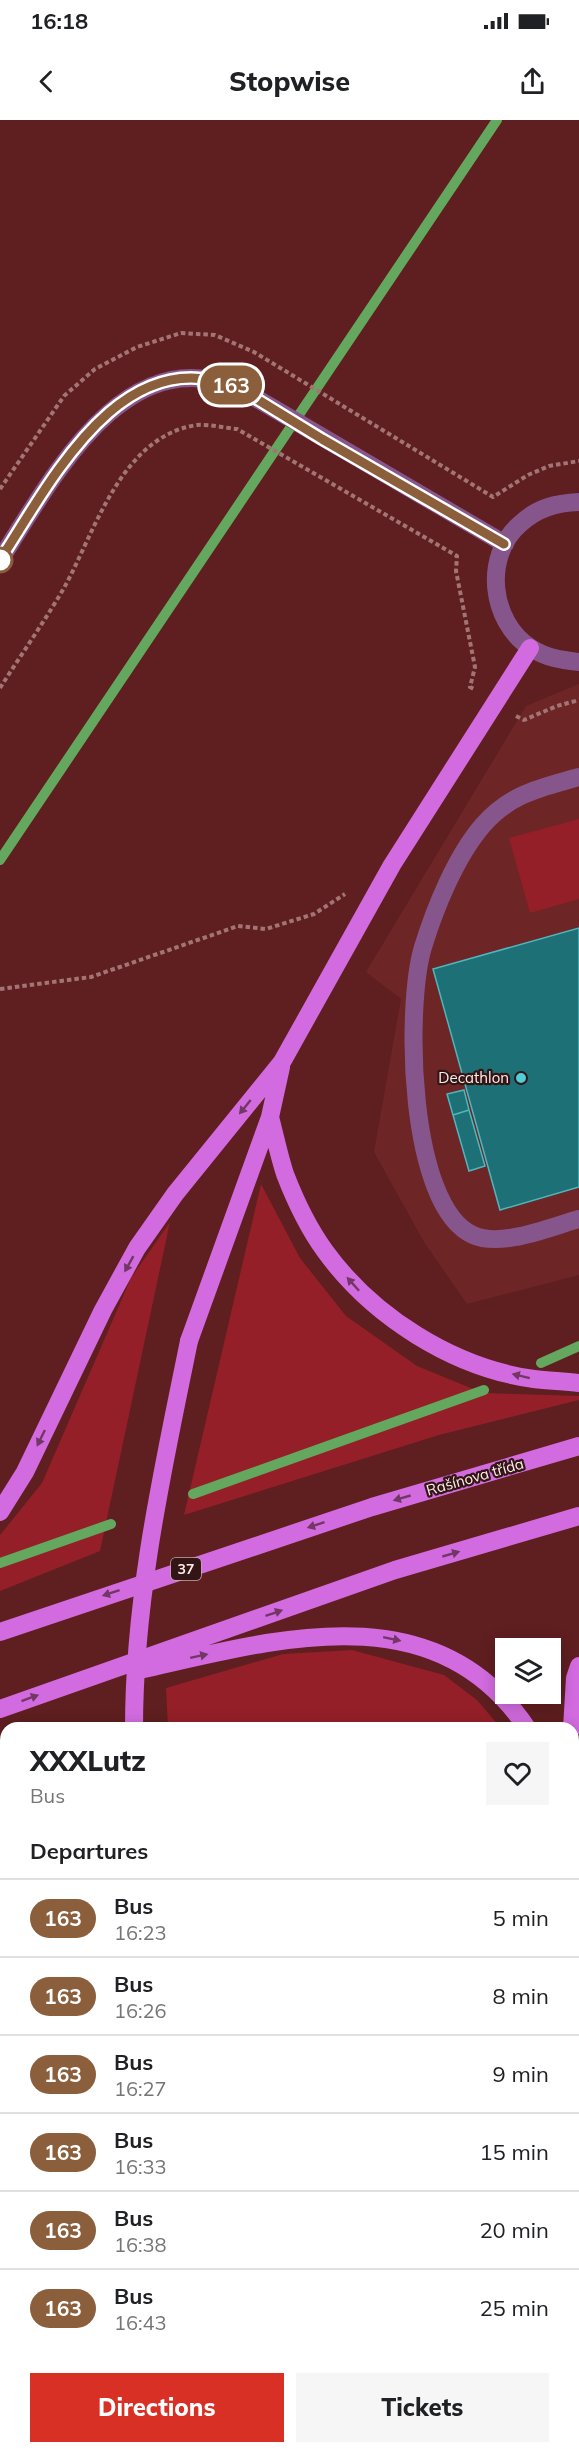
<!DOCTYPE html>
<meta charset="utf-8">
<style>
body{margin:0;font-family:Mulish,sans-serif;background:#f6f6f6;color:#202124;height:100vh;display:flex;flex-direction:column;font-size:22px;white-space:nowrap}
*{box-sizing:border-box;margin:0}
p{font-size:20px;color:#757577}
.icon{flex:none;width:33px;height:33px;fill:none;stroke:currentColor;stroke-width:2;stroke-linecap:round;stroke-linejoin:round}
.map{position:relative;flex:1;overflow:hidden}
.side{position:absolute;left:0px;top:1602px;width:579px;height:732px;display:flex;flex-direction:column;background:#fff;border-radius:18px 18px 0 0;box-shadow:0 3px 15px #0003}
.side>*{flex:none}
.badge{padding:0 12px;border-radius:20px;font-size:21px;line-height:39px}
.fabs{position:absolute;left:495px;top:1518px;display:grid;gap:12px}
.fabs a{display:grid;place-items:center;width:66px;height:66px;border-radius:0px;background:#fff;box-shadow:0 3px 15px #0003;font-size:30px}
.map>.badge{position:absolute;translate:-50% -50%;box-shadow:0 0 0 3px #fff}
h2{padding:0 30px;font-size:22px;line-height:54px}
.round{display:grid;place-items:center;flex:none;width:63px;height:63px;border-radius:0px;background:#f6f6f6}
.headline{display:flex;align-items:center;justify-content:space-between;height:102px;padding:0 30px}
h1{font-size:28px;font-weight:800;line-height:45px}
.button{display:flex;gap:12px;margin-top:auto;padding:12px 30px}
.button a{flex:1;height:69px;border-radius:0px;background:#d93025;color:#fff;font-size:24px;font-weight:800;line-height:69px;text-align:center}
.button a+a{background:#f6f6f6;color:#202124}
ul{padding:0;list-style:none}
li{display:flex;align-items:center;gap:18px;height:78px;padding:0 30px;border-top:2px solid #e0e0e0}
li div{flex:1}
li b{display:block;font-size:22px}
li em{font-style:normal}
li .badge{min-width:66px;font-weight:700;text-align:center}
.status{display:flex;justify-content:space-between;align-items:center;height:42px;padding:0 30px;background:#fff;direction:ltr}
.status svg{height:16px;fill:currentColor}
header{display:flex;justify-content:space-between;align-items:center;height:78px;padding:0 30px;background:#fff;font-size:27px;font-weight:800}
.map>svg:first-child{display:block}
</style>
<div class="status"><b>16:18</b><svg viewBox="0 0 49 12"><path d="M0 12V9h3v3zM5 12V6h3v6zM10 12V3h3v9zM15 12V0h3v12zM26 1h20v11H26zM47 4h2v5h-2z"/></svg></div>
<header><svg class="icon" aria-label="back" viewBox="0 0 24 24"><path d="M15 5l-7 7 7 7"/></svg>Stopwise<svg class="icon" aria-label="share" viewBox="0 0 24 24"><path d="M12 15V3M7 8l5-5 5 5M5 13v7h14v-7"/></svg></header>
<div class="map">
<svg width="579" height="2334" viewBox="0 0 579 2334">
<rect width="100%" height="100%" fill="#5f1e1f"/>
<path fill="#6e2526" d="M579,564V1155L467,1184L424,1122L374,1032L401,879L366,852L526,586Z"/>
<path fill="#941f28" d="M579,699V779L530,793L509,718Z
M261,1064L300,1138L346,1196L417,1246L483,1273L579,1276V1280L439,1315L184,1395Z
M170,1102L100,1431L0,1471V1415L42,1363L131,1158Z
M352,1530L444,1555L477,1580L501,1608H168L166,1568L283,1534Z
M0,1766L6,1772V2156L0,2161Z
M579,1825V2334H312L311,2328H573V1837Z
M6,2164V2328H305L306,2334H0V2169Z"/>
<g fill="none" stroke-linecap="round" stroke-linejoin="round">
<path stroke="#64a75e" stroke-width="10" d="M0,740L497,0
M541,1243L579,1226
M193,1374L484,1270
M0,1443L111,1404"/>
</g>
<path fill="#1d7076" stroke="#4fb6be" stroke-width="1.5" d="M579,808V1067L500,1090L433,849Z
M464,970L469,990L453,995L447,974Z
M469,990L485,1046L469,1051L453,995Z"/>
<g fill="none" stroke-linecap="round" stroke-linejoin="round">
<path stroke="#a27575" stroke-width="4" stroke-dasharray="4.5 3" stroke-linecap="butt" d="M0,369L64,276L95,249L137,227L181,213L215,215L254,232L493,377L528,355L549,346L579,341
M0,568C21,535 44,502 64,468C95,412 121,316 197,305C209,304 225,308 237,309L457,436L456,451L475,547L470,567L474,569
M516,596L524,600L557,586L579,580
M0,869L91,857L238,806L266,809L314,794L345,774"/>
<path stroke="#86558c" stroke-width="18" d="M579,382C556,383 537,388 520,404C483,436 490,502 531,528C546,538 562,540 579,542
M0,440C51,361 125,215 242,270L505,424
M579,657C541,668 511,673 483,705C456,736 435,788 423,827C405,887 408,1086 473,1115C501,1128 550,1107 579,1099"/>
<path stroke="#d26bdf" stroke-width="18" d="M270,997C275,1016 279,1036 285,1054C295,1080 309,1109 325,1131C372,1196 453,1248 534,1259C549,1261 564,1261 579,1263
M189,1221L270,997L281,947
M0,1392L25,1352L103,1190L137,1128L175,1074L282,942L392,745L530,528
M0,1512L372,1387L579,1326
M144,1549C277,1519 435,1472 527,1608
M0,1589L395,1450L579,1396
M572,1608L575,1558L579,1546"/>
<path stroke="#d26bdf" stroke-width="18" d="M134,1608C134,1476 163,1349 189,1221"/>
</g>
<defs><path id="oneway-solid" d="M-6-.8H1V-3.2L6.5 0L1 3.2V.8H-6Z" transform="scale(1.5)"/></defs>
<g fill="#723765">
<use href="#oneway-solid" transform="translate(245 987) rotate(129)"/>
<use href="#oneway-solid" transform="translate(129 1144) rotate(119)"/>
<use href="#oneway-solid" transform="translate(353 1164) rotate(-132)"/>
<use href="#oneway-solid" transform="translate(521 1256) rotate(-166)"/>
<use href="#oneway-solid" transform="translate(41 1318) rotate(116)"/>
<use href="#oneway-solid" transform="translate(402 1378) rotate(164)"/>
<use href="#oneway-solid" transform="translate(316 1405) rotate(162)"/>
<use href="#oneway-solid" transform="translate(451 1434) rotate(-16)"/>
<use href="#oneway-solid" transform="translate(111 1473) rotate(162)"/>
<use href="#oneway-solid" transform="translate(274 1493) rotate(-19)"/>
<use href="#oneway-solid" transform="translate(392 1519) rotate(12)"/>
<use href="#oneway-solid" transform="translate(199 1536) rotate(-12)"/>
<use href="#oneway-solid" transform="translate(30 1578) rotate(-20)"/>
</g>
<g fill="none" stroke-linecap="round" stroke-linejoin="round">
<defs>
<path id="line" d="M0,440C52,360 124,215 242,270L322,319L504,424"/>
</defs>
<use href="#line" stroke="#fff" stroke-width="14"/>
<use href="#line" stroke="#8b5e3c" stroke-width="9"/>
</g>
<circle fill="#fff" stroke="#8b5e3c" stroke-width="3" cx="0" cy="440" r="12"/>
<circle fill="#52ccd6" stroke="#321514" stroke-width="2" cx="521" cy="958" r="6"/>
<g text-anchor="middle" stroke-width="4.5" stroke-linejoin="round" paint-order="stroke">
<rect fill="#321514" stroke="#c0acaa" stroke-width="1.5" x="171" y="1438" width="30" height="22" rx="4.5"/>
<g font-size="14" font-weight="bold" fill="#fdeceb">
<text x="186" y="1454">37</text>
</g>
<g font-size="15" fill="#fdeceb" stroke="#321514" text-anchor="end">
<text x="509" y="963">Decathlon</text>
</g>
<g font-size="15" fill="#fdeceb" stroke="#321514">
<text transform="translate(475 1357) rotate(-16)" y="5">Rašínova třída</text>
</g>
</g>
</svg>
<div class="fabs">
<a><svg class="icon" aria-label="layers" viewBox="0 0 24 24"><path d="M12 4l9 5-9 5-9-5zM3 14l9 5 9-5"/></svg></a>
</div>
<b class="badge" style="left:231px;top:265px;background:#8b5e3c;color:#fff">163</b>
<section class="side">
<div class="headline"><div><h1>XXXLutz</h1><p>Bus</p></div><a class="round"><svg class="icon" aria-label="heart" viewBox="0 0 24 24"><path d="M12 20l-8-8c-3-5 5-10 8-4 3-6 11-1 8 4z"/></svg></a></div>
<h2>Departures</h2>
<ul>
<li><span class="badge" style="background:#8b5e3c;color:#fff">163</span><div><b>Bus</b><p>16:23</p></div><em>5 min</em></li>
<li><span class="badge" style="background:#8b5e3c;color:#fff">163</span><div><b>Bus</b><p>16:26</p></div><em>8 min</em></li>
<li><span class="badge" style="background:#8b5e3c;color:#fff">163</span><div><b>Bus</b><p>16:27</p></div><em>9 min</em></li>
<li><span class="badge" style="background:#8b5e3c;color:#fff">163</span><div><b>Bus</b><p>16:33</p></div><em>15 min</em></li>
<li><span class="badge" style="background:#8b5e3c;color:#fff">163</span><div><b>Bus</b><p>16:38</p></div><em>20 min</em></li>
<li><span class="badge" style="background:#8b5e3c;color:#fff">163</span><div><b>Bus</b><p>16:43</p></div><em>25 min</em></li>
</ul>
<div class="button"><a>Directions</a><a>Tickets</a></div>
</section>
</div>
